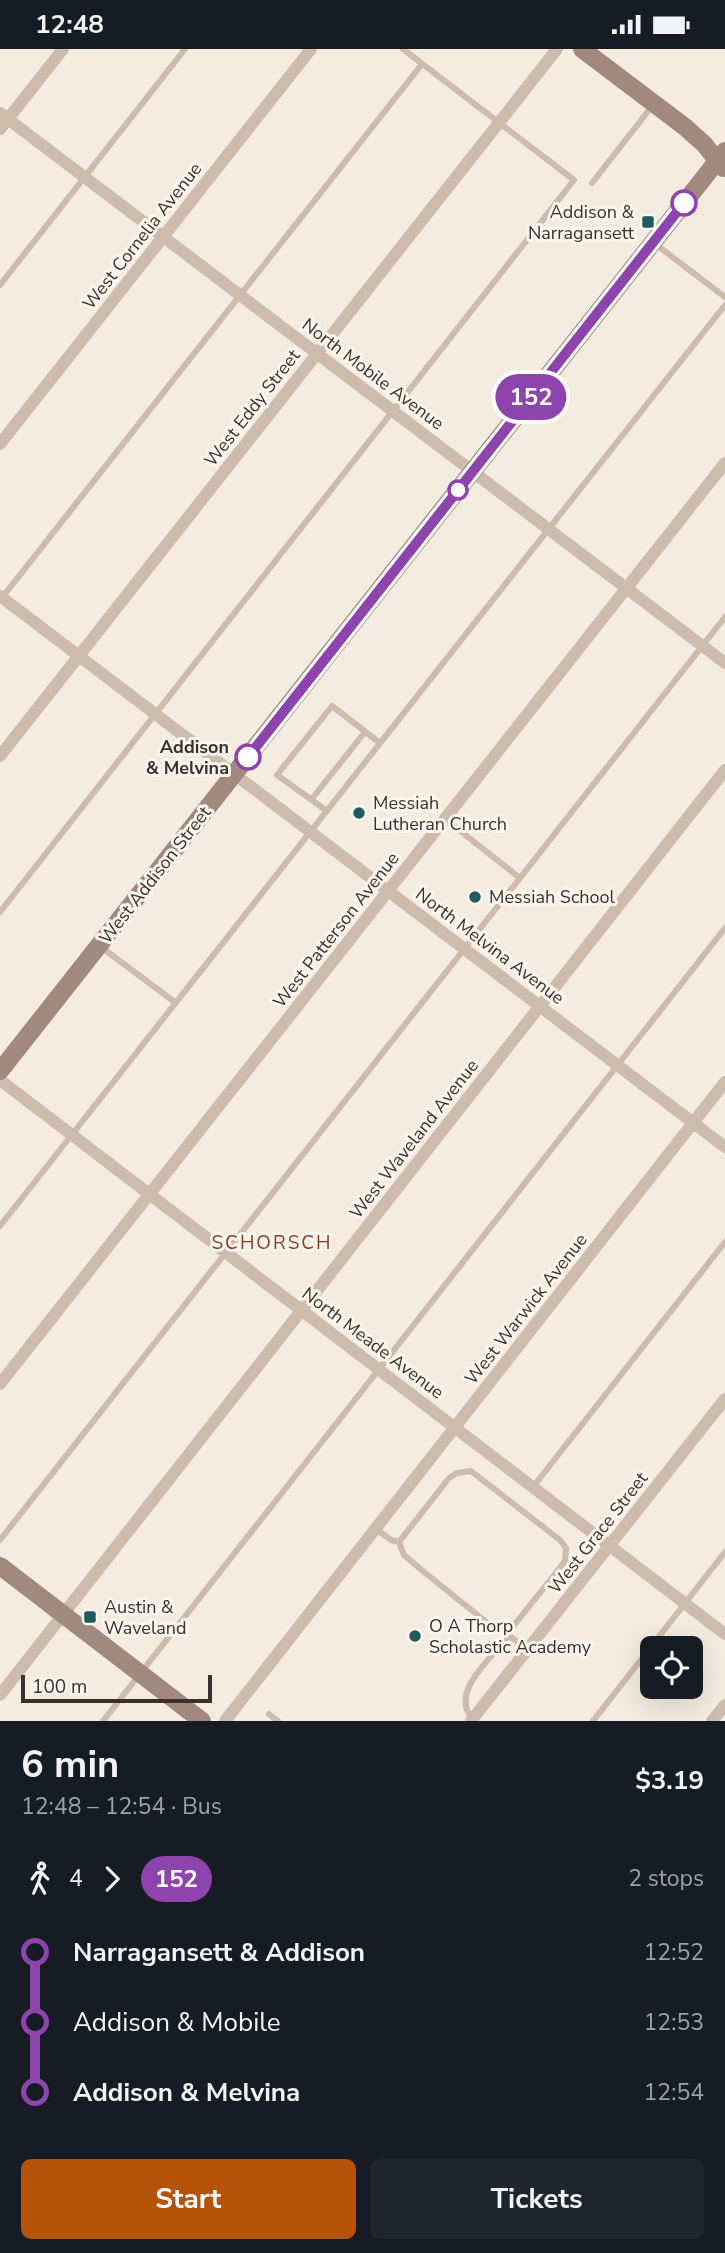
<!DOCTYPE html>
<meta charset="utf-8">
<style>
body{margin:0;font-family:"Nunito Sans",sans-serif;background:#20242c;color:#f1f3f6;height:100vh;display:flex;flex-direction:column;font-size:26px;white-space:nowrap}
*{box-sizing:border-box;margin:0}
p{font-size:23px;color:#9ea1a6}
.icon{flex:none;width:38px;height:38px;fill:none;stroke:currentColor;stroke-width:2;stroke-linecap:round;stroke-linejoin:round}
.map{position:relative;height:1672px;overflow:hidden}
.sheet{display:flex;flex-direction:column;background:#171b24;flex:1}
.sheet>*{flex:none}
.badge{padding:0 14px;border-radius:23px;font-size:24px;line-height:46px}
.tools{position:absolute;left:640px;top:1587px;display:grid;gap:14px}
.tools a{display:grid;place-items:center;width:63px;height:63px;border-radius:10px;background:#171b24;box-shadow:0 7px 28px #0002;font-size:35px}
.scale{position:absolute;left:21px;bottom:18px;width:191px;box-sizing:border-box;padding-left:7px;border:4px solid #3b302b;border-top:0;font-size:19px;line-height:24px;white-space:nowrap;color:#3b302b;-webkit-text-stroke:5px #fbf5ee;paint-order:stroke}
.map>.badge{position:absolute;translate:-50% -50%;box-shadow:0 0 0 4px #fff}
.legs{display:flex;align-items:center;gap:10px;height:77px;padding:0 21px;font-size:23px}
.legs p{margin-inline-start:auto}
.head{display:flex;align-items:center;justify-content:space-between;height:119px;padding:0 21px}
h1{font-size:38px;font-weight:700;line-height:52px}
.cta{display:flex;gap:14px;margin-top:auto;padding:14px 21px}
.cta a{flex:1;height:80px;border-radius:10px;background:#b45309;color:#fff;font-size:28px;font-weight:700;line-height:80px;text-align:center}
.cta a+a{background:#20242c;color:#f1f3f6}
ul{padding:0 21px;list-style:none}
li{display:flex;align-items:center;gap:24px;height:70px;font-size:26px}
li i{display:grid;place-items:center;width:10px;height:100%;margin:0 9px;background:currentColor}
li i::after{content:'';width:18px;height:18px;margin:-9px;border:5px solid;border-radius:50%;background:#171b24}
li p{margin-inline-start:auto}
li:first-child i{background:linear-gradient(#0000 50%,currentColor 0)}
li:last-child i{background:linear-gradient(currentColor 50%,#0000 0)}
.status{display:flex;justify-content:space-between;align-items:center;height:49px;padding:0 35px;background:#171b24;direction:ltr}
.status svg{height:19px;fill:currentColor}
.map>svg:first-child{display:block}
</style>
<div class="status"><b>12:48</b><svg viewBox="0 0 49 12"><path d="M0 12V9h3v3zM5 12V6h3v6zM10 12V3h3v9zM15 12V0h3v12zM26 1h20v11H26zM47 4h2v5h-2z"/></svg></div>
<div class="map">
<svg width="725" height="1672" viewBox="0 0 725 1672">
<rect width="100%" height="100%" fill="#f4ebe1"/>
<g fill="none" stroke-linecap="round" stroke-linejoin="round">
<path stroke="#cdbbac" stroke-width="6" d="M592,134L653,56
M654,194L725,248
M0,236L185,0
M1,550L422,15
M311,751L365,683
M327,762L277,726L332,657L380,694
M445,770L520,829
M0,863L574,131L403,0
M101,898L176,954
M0,1177L725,256
M533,1438L725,1193
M376,1480L391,1491L399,1493
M0,1491L725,568
M507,1585L490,1576L424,1523L404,1506L399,1493L449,1429L457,1424L471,1422L560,1491L566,1499L565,1512L559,1520L507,1585L528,1601
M269,1665L278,1672
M472,1669C449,1643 493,1607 509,1587
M103,1672L725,879
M593,1672L725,1503"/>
<path stroke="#cdbbac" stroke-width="12" d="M0,64L725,614
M0,80L63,0
M0,395L311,0
M0,547L725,1098
M0,707L557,0
M0,1031L725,1585
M0,1335L725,414
M0,1646L725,721
M225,1672L725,1033
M471,1672L725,1350
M712,1672L725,1656"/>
<path stroke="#a18a7d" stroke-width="18" d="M582,0L685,78L704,95L723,119
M0,1022L725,102
M0,1517L202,1672"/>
</g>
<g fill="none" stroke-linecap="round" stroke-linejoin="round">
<defs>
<path id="line-1" d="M248,708L684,154"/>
</defs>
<use href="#line-1" stroke="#fff" stroke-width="16"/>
<use href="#line-1" stroke="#8e44ad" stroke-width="10"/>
</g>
<g fill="#fff" stroke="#8e44ad" stroke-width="3.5">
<circle cx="684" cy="154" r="12"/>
<circle cx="458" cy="441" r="9"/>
<circle cx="248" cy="708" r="12"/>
</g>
<g fill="#1f5a5e" stroke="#fbf5ee" stroke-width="2.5">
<rect x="641" y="166" width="14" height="14" rx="3.5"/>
<circle cx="359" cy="764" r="7"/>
<circle cx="475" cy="848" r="7"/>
<rect x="83" y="1561" width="14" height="14" rx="3.5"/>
<circle cx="415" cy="1587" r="7"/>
</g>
<g text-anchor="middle" stroke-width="6" stroke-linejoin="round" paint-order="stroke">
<g font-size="18" fill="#3b302b" stroke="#fbf5ee" text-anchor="start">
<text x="634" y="169" text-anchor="end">Addison &amp;<tspan x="634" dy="21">Narragansett</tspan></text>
<text x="373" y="760">Messiah<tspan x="373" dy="21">Lutheran Church</tspan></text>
<text x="489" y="854">Messiah School</text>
<text x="104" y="1564">Austin &amp;<tspan x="104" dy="21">Waveland</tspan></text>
<text x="429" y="1583">O A Thorp<tspan x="429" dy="21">Scholastic Academy</tspan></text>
</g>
<g font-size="18" fill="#3b302b" stroke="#fbf5ee">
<text transform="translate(142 187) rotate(-52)" y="6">West Cornelia Avenue</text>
<text transform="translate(373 325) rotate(37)" y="6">North Mobile Avenue</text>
<text transform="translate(252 359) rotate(-52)" y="6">West Eddy Street</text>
<text transform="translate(155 826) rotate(-52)" y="6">West Addison Street</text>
<text transform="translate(336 881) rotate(-52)" y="6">West Patterson Avenue</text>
<text transform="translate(490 897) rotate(37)" y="6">North Melvina Avenue</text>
<text transform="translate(414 1090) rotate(-52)" y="6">West Waveland Avenue</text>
<text transform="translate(526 1260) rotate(-52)" y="6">West Warwick Avenue</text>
<text transform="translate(373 1294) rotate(37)" y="6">North Meade Avenue</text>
<text transform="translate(598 1484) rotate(-52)" y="6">West Grace Street</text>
</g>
<g font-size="18" font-weight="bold" fill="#3b302b" stroke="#fbf5ee" text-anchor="end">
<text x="229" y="704">Addison<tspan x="229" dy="21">&amp; Melvina</tspan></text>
</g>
<g font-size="19" letter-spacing="2" fill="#8c3b22" stroke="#fbf5ee">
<text x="272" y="1200">SCHORSCH</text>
</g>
</g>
</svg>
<div class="tools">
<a><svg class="icon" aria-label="locate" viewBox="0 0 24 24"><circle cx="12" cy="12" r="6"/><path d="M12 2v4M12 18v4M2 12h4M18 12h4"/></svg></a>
</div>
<div class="scale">100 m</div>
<b class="badge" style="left:531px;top:348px;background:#8e44ad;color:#fff">152</b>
</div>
<section class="sheet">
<div class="head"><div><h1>6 min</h1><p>12:48 – 12:54 · Bus</p></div><b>$3.19</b></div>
<div class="legs"><svg class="icon" aria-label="walk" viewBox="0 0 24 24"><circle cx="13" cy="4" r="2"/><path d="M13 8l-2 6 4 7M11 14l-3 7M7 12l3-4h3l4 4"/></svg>4<svg class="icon" aria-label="forward" viewBox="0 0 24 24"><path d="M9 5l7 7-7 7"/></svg><b class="badge" style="background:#8e44ad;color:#fff">152</b><p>2 stops</p></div>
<ul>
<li><i style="color:#8e44ad"></i><b>Narragansett &amp; Addison</b><p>12:52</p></li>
<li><i style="color:#8e44ad"></i><span>Addison &amp; Mobile</span><p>12:53</p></li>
<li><i style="color:#8e44ad"></i><b>Addison &amp; Melvina</b><p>12:54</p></li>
</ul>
<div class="cta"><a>Start</a><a>Tickets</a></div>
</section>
